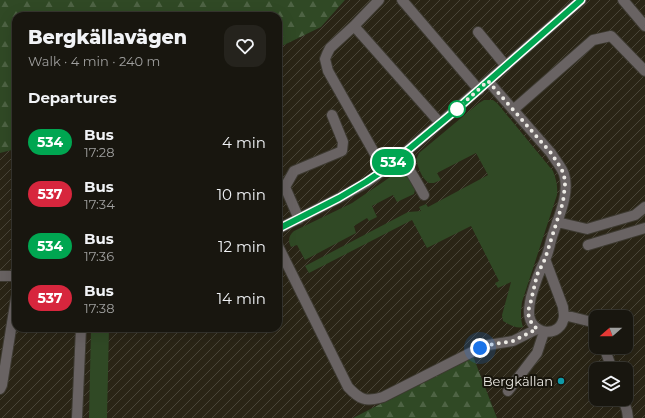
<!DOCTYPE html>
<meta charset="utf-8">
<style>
body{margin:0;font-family:Montserrat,sans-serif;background:#25231d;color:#f1f3f6;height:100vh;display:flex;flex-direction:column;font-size:15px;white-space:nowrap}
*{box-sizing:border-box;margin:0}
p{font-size:13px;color:#9f9f9e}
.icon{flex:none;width:22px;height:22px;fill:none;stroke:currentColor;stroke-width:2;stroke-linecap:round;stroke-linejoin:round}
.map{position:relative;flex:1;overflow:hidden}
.panel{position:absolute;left:12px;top:12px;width:270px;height:320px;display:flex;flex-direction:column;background:#18160f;border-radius:12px;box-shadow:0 4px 16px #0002,0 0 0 1px #36352f}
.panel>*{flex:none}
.badge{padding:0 8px;border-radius:13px;font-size:14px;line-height:26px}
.needle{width:26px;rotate:250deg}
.tools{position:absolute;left:589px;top:310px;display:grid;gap:8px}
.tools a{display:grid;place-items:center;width:44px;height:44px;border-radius:8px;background:#18160f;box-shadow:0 4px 16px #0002,0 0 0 1px #36352f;font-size:20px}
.you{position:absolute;width:20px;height:20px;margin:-10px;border:3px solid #fff;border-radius:50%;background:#1a73e8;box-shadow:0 0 0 6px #1a73e833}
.map>.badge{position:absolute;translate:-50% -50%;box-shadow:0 0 0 2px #fff}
h2{padding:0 16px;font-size:15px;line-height:36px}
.round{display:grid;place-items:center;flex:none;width:42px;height:42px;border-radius:12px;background:#25231d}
.head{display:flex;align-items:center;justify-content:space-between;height:68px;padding:0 16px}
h1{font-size:19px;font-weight:800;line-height:30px}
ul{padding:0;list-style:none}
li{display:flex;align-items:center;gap:12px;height:52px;padding:0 16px}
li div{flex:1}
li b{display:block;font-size:15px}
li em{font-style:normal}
li .badge{min-width:44px;font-weight:700;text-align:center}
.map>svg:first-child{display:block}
</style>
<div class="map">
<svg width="645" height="418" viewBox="0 0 645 418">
<defs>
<pattern id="industrial-furrows" width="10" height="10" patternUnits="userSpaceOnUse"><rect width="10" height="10" fill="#2a2516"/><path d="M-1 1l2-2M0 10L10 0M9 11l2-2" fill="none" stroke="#494538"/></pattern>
<pattern id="forest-firs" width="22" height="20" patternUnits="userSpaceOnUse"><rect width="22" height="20" fill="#304925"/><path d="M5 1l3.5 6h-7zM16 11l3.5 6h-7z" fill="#4e6344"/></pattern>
</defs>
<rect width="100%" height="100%" fill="#201d14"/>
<path fill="url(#industrial-furrows)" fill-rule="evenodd" d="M345,0H645V418H497L473,356L353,418H0V153L16,149V328H278V48L321,27ZM596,317H626V347H596ZM596,369H626V399H596Z"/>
<path fill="#304925" d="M484,100H493L497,103L553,171C556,179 558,186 557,195L522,302C521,311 520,318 523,327C516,329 510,325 503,321L502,315L511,282L498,288L495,283L499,281L471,226L427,248L412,220L309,273L305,266L408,212L421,211L419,207L426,204L428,207L488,175L476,153L437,173L441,180L434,183H429C421,178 419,168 416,160L419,153L479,103Z
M400,170L409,172L416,186L414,194L397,202L393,195L372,206L377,217L369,221L367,218L354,226L356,233L305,260L297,245L291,247C288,241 288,236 294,231L352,203L383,182Z
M91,328H109L107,418H89Z"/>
<path fill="url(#forest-firs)" d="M0,0H345L321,27L278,48V16H16V149L0,153Z
M473,356L497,418H353Z"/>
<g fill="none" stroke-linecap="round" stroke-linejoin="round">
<defs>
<path id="minor" d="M379,0L354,26L330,48L327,54L325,59L328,71L384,170
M402,0L479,90
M623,0L645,26
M354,26L440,123
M478,32L506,66
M488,81L551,153C555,160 561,166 564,174C570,193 559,216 553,234C550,242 549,252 545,260C538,274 535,283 531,297C530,302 529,307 529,312C529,336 562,339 564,316C564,313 563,310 563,307L545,259
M513,110L593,40L611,36L645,71
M400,157C410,169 417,182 424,195
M299,219L285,187L294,171L342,151L343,142L332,115
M557,222L587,229L635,215L645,207
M278,229L339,198L366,183L384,170L440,123L581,0
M588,245L645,228
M278,246L348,387C360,400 366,402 383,397L480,348L488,345L513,341L537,329
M0,276H16
M564,315L596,323V324
M604,347L612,369
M0,389L2,385L16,298
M508,391L537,353L544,332
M623,399L627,411L628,418
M77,418L81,328"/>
</defs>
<use href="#minor" stroke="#3d3a31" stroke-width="12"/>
<use href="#minor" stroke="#696363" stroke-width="10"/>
</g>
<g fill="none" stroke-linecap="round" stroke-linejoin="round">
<defs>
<path id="line" d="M278,229L339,198L366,182L384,170L450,115L581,0"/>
</defs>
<use href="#line" stroke="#fff" stroke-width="9"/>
<use href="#line" stroke="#00a651" stroke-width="6"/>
<path stroke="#eceae4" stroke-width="4" stroke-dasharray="0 7.2" d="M457,109L488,81L551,153L559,165L564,174L565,185L563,202L545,259L537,275L530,305L528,311L529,318L532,324L537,329L513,341L488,345L480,348"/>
</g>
<circle fill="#fff" stroke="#00a651" stroke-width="2" cx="457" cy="109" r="8"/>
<circle fill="#0f9aa8" stroke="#17140b" stroke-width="1.5" cx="561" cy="381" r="4"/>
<g text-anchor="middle" stroke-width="4" stroke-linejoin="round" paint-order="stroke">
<g font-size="13" fill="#eceae4" stroke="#17140b" text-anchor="end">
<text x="553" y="386">Bergkällan</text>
</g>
</g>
</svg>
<div class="tools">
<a><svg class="needle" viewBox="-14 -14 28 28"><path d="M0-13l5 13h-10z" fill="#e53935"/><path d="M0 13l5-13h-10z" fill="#9f9f9e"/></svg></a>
<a><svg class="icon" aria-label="layers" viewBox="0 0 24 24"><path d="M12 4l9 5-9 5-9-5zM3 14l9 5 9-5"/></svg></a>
</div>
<div class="you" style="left:480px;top:348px"></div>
<b class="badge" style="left:393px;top:162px;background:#00a651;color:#fff">534</b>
<section class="panel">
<div class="head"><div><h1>Bergkällavägen</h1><p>Walk · 4 min · 240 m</p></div><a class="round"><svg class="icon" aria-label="heart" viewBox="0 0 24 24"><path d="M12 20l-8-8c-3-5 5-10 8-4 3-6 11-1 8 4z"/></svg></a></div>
<h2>Departures</h2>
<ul>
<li><span class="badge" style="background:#00a651;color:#fff">534</span><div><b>Bus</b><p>17:28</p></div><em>4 min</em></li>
<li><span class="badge" style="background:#d7263d;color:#fff">537</span><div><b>Bus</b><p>17:34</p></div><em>10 min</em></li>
<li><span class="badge" style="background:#00a651;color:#fff">534</span><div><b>Bus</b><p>17:36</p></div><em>12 min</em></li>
<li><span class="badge" style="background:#d7263d;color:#fff">537</span><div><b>Bus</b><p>17:38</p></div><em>14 min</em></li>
</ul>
</section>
</div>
